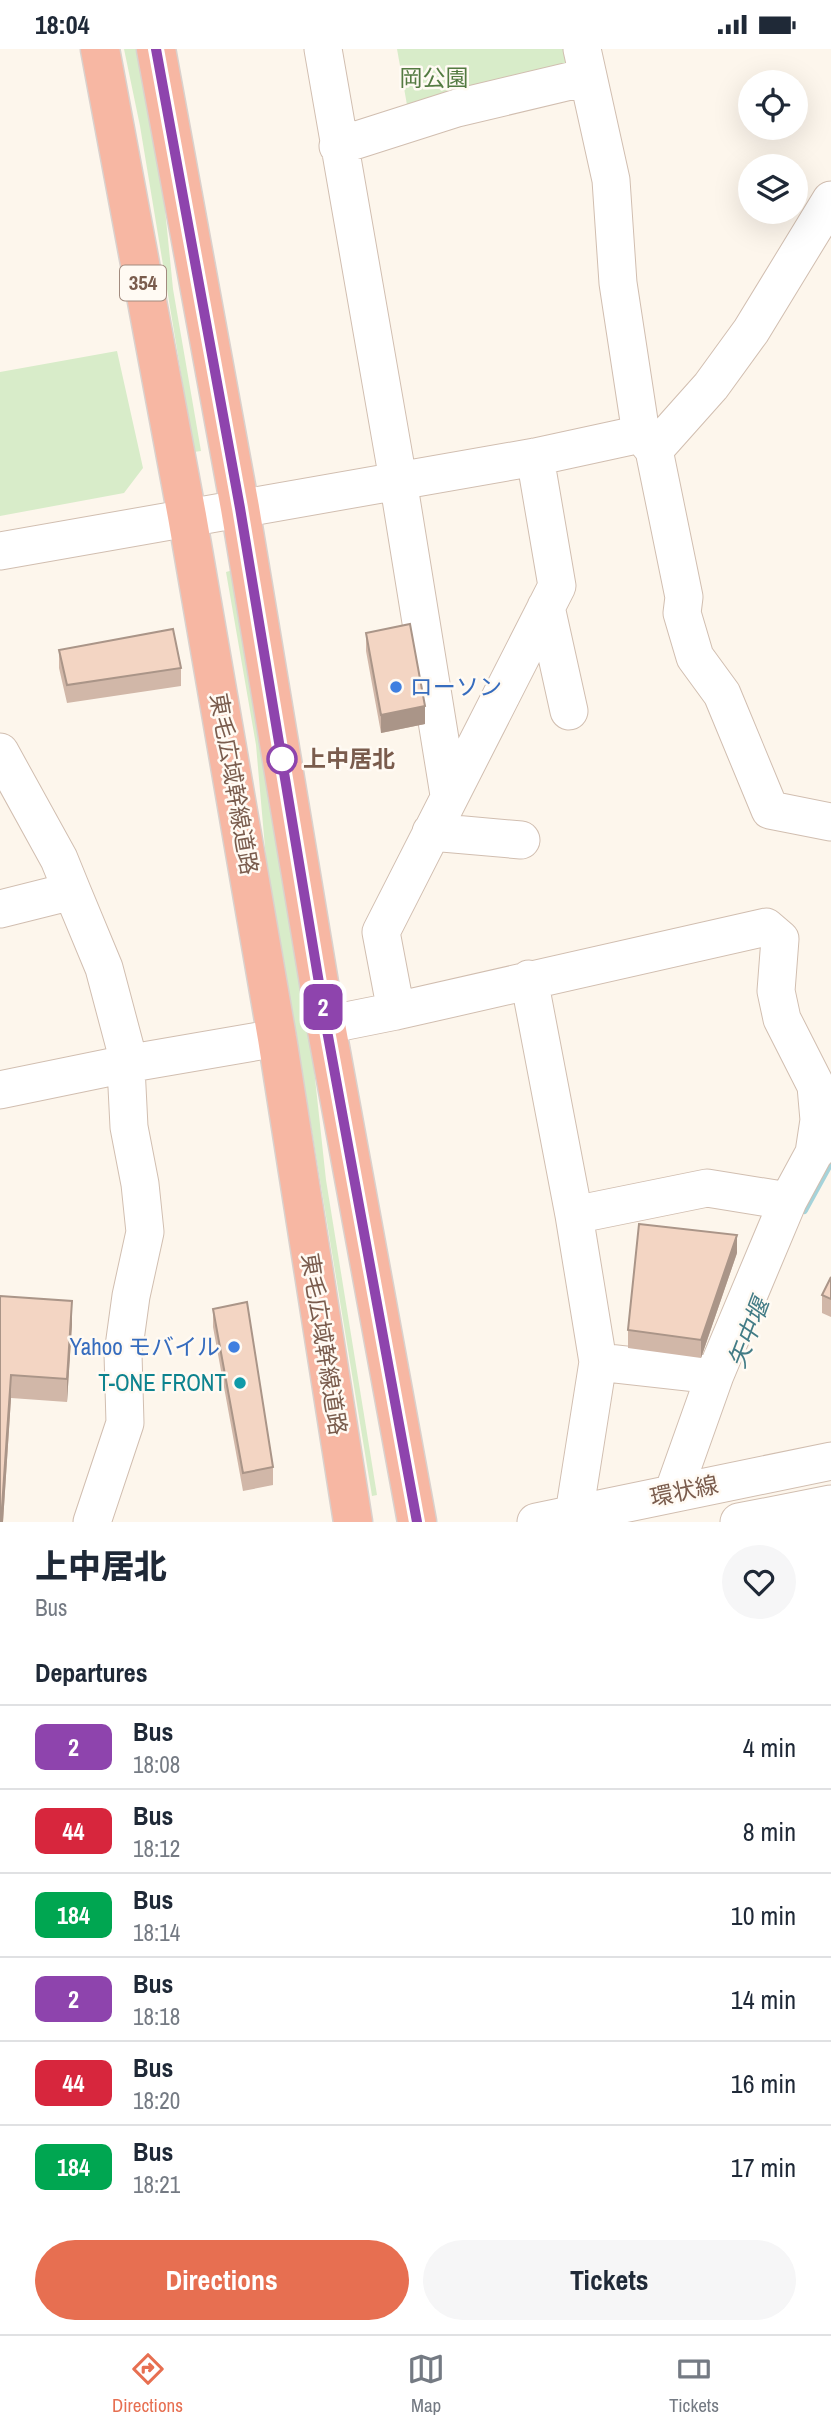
<!DOCTYPE html>
<meta charset="utf-8">
<style>
body{margin:0;font-family:"Archivo Narrow","Noto Sans JP",sans-serif;background:#f6f6f7;color:#1f2937;height:100vh;display:flex;flex-direction:column;font-size:26px;white-space:nowrap}
*{box-sizing:border-box;margin:0}
p{font-size:23px;color:#747a83}
.icon{flex:none;width:38px;height:38px;fill:none;stroke:currentColor;stroke-width:2;stroke-linecap:round;stroke-linejoin:round}
.map{position:relative;height:1473px;overflow:hidden}
.side{display:flex;flex-direction:column;background:#fff;flex:1}
.side>*{flex:none}
.badge{padding:0 14px;border-radius:10px;font-size:24px;line-height:46px}
.fabs{position:absolute;left:738px;top:21px;display:grid;gap:14px}
.fabs a{display:grid;place-items:center;width:70px;height:70px;border-radius:50%;background:#fff;box-shadow:0 7px 28px #0002;font-size:35px}
.map>.badge{position:absolute;translate:-50% -50%;box-shadow:0 0 0 4px #fff}
h2{padding:0 35px;font-size:26px;line-height:63px}
.round{display:grid;place-items:center;flex:none;width:74px;height:74px;border-radius:37px;background:#f6f6f7}
.headline{display:flex;align-items:center;justify-content:space-between;height:119px;padding:0 35px}
h1{font-size:33px;font-weight:800;line-height:52px}
.action{display:flex;gap:14px;margin-top:auto;padding:14px 35px}
.action a{flex:1;height:80px;border-radius:42px;background:#e76f51;color:#fff;font-size:28px;font-weight:800;line-height:80px;text-align:center}
.action a+a{background:#f6f6f7;color:#1f2937}
ul{padding:0;list-style:none}
li{display:flex;align-items:center;gap:21px;height:84px;padding:0 35px;border-top:2px solid #e0e1e3}
li div{flex:1}
li b{display:block;font-size:26px}
li em{font-style:normal}
li .badge{min-width:77px;font-weight:700;text-align:center}
.status{display:flex;justify-content:space-between;align-items:center;height:49px;padding:0 35px;background:#fff;direction:ltr}
.status svg{height:19px;fill:currentColor}
.tabs{display:flex;justify-content:space-around;align-items:center;height:98px;border-top:2px solid #e0e1e3;background:#fff;font-size:19px;color:#747a83}
.tabs a{display:grid;justify-items:center;gap:4px}
.tabs .on{color:#e76f51}
.map>svg:first-child{display:block}
</style>
<div class="status"><b>18:04</b><svg viewBox="0 0 49 12"><path d="M0 12V9h3v3zM5 12V6h3v6zM10 12V3h3v9zM15 12V0h3v12zM26 1h20v11H26zM47 4h2v5h-2z"/></svg></div>
<div class="map">
<svg width="831" height="1473" viewBox="0 0 831 1473">
<rect width="100%" height="100%" fill="#fdf6ec"/>
<path fill="#d8ecc9" d="M124,0H137L160,110L173,240L201,402L194,403L140,77Z
M397,0H569L573,17L409,67Z
M117,302L143,419L124,444L0,467V323Z
M233,521L310,983L326,1131L377,1446L372,1447L296,985L267,821L256,696L226,523Z"/>
<g fill="none" stroke-linecap="round" stroke-linejoin="round">
<path stroke="#a5d3da" stroke-width="8" d="M804,1161L831,1112"/>
<defs>
<path id="minor" d="M323,0L398,431L449,746
M582,0L611,131L618,234L641,385L654,401L684,548L682,564L695,608L722,645L770,761L831,773
M338,97L457,59L587,28
M654,401L711,337L751,282L831,151
M0,502L535,408L641,385
M546,558L569,662
M0,703L59,810L72,842L104,919L125,998L129,1078L140,1135L145,1183L131,1247L123,1305L125,1374L92,1473
M431,783L521,791
M0,860L72,842
M529,930L574,1166L598,1313L574,1465
M396,962L381,883L557,537L535,408
M326,976L396,962L766,878L780,890L776,942L782,970L816,1037L819,1071L814,1104
M0,1041L126,1015L277,989
M574,1166L707,1139L788,1152
M598,1313L715,1326
M673,1444L715,1326L788,1152L814,1104L829,1088
M536,1473L831,1412
M739,1473L831,1455"/>
<path id="highway" d="M100,0L187,467L277,989L353,1473
M156,0L240,459L326,976L417,1473"/>
</defs>
<use href="#minor" stroke="#d1beb0" stroke-width="39"/>
<use href="#highway" stroke="#dad1cd" stroke-width="41"/>
<use href="#minor" stroke="#fff" stroke-width="37"/>
<use href="#highway" stroke="#f7b7a3" stroke-width="38"/>
</g>
<path fill="#d1b7a8" d="M366,584L425,675L381,684L366,602Z
M59,601L181,619V637L67,654L59,619Z
M737,1204L701,1309L628,1299V1281Z
M831,1228V1268L822,1264V1246Z
M0,1247L72,1275L67,1353L11,1349L3,1473H0Z
M213,1260L273,1418V1436L243,1442L213,1278Z"/>
<path fill="#aa9588" d="M425,657V675L381,684V666Z
M737,1186V1204L701,1309V1291Z
M72,1252V1275L67,1353V1330Z
M11,1326V1349L3,1473H1Z"/>
<path fill="#f3d5c3" stroke="#aa9588" stroke-width="2" d="M410,575L425,657L381,666L366,584Z
M173,580L181,619L67,636L59,601Z
M639,1175L737,1186L701,1291L628,1281Z
M831,1228V1250L822,1246Z
M0,1247L72,1252L67,1330L11,1326L1,1473H0Z
M247,1253L273,1418L243,1424L213,1260Z"/>
<g fill="none" stroke-linecap="round" stroke-linejoin="round">
<defs>
<path id="line" d="M156,0L240,459L326,976L417,1473"/>
</defs>
<use href="#line" stroke="#fff" stroke-width="16"/>
<use href="#line" stroke="#8e44ad" stroke-width="10"/>
</g>
<g fill="#3f7fe0" stroke="#fffaf3" stroke-width="2.5">
<circle cx="396" cy="638" r="7"/>
<circle cx="234" cy="1298" r="7"/>
</g>
<circle fill="#fff" stroke="#8e44ad" stroke-width="3.5" cx="282" cy="710" r="14"/>
<circle fill="#0f9aa8" stroke="#fffaf3" stroke-width="2.5" cx="240" cy="1334" r="7"/>
<g text-anchor="middle" stroke-width="5" stroke-linejoin="round" paint-order="stroke">
<rect fill="#fffaf3" stroke="#a28b7f" stroke-width="2" x="120" y="216.5" width="46" height="35" rx="5"/>
<g font-size="21" font-weight="bold" fill="#7a5c4d">
<text x="143" y="241">354</text>
</g>
<g font-size="23" fill="#537a41" stroke="#fffaf3">
<text x="434" y="37">岡公園</text>
</g>
<g font-size="23" fill="#366cbe" stroke="#fffaf3" text-anchor="start">
<text x="410" y="646">ローソン</text>
<text x="220" y="1306" text-anchor="end">Yahoo モバイル</text>
</g>
<g font-size="23" font-weight="bold" fill="#7a5c4d" stroke="#fffaf3" text-anchor="start">
<text x="303" y="718">上中居北</text>
</g>
<g font-size="23" fill="#7a5c4d" stroke="#fffaf3">
<text transform="translate(234 735) rotate(80)" y="8">東毛広域幹線道路</text>
<text transform="translate(324 1295) rotate(81)" y="8">東毛広域幹線道路</text>
<text transform="translate(684 1442) rotate(-12)" y="8">環状線</text>
</g>
<g font-size="23" fill="#0d838f" stroke="#fffaf3" text-anchor="end">
<text x="226" y="1342">T-ONE FRONT</text>
</g>
<g font-size="24" font-style="italic" fill="#437c86" stroke="#fffaf3">
<text transform="translate(749 1284) rotate(-69)" y="8">矢中堰</text>
</g>
</g>
</svg>
<div class="fabs">
<a><svg class="icon" aria-label="locate" viewBox="0 0 24 24"><circle cx="12" cy="12" r="6"/><path d="M12 2v4M12 18v4M2 12h4M18 12h4"/></svg></a>
<a><svg class="icon" aria-label="layers" viewBox="0 0 24 24"><path d="M12 4l9 5-9 5-9-5zM3 14l9 5 9-5"/></svg></a>
</div>
<b class="badge" style="left:323px;top:958px;background:#8e44ad;color:#fff">2</b>
</div>
<section class="side">
<div class="headline"><div><h1>上中居北</h1><p>Bus</p></div><a class="round"><svg class="icon" aria-label="heart" viewBox="0 0 24 24"><path d="M12 20l-8-8c-3-5 5-10 8-4 3-6 11-1 8 4z"/></svg></a></div>
<h2>Departures</h2>
<ul>
<li><span class="badge" style="background:#8e44ad;color:#fff">2</span><div><b>Bus</b><p>18:08</p></div><em>4 min</em></li>
<li><span class="badge" style="background:#d7263d;color:#fff">44</span><div><b>Bus</b><p>18:12</p></div><em>8 min</em></li>
<li><span class="badge" style="background:#00a651;color:#fff">184</span><div><b>Bus</b><p>18:14</p></div><em>10 min</em></li>
<li><span class="badge" style="background:#8e44ad;color:#fff">2</span><div><b>Bus</b><p>18:18</p></div><em>14 min</em></li>
<li><span class="badge" style="background:#d7263d;color:#fff">44</span><div><b>Bus</b><p>18:20</p></div><em>16 min</em></li>
<li><span class="badge" style="background:#00a651;color:#fff">184</span><div><b>Bus</b><p>18:21</p></div><em>17 min</em></li>
</ul>
<div class="action"><a>Directions</a><a>Tickets</a></div>
</section>
<nav class="tabs">
<a class="on"><svg class="icon" aria-label="directions" viewBox="0 0 24 24"><path d="M12 3l9 9-9 9-9-9zM9 14v-3h6M13 9l2 2-2 2"/></svg>Directions</a>
<a><svg class="icon" aria-label="map" viewBox="0 0 24 24"><path d="M3 6l6-2 6 2 6-2v14l-6 2-6-2-6 2zM9 4v14M15 6v14"/></svg>Map</a>
<a><svg class="icon" aria-label="tickets" viewBox="0 0 24 24"><path d="M3 7h18v10H3zM15 7v10"/></svg>Tickets</a>
</nav>
